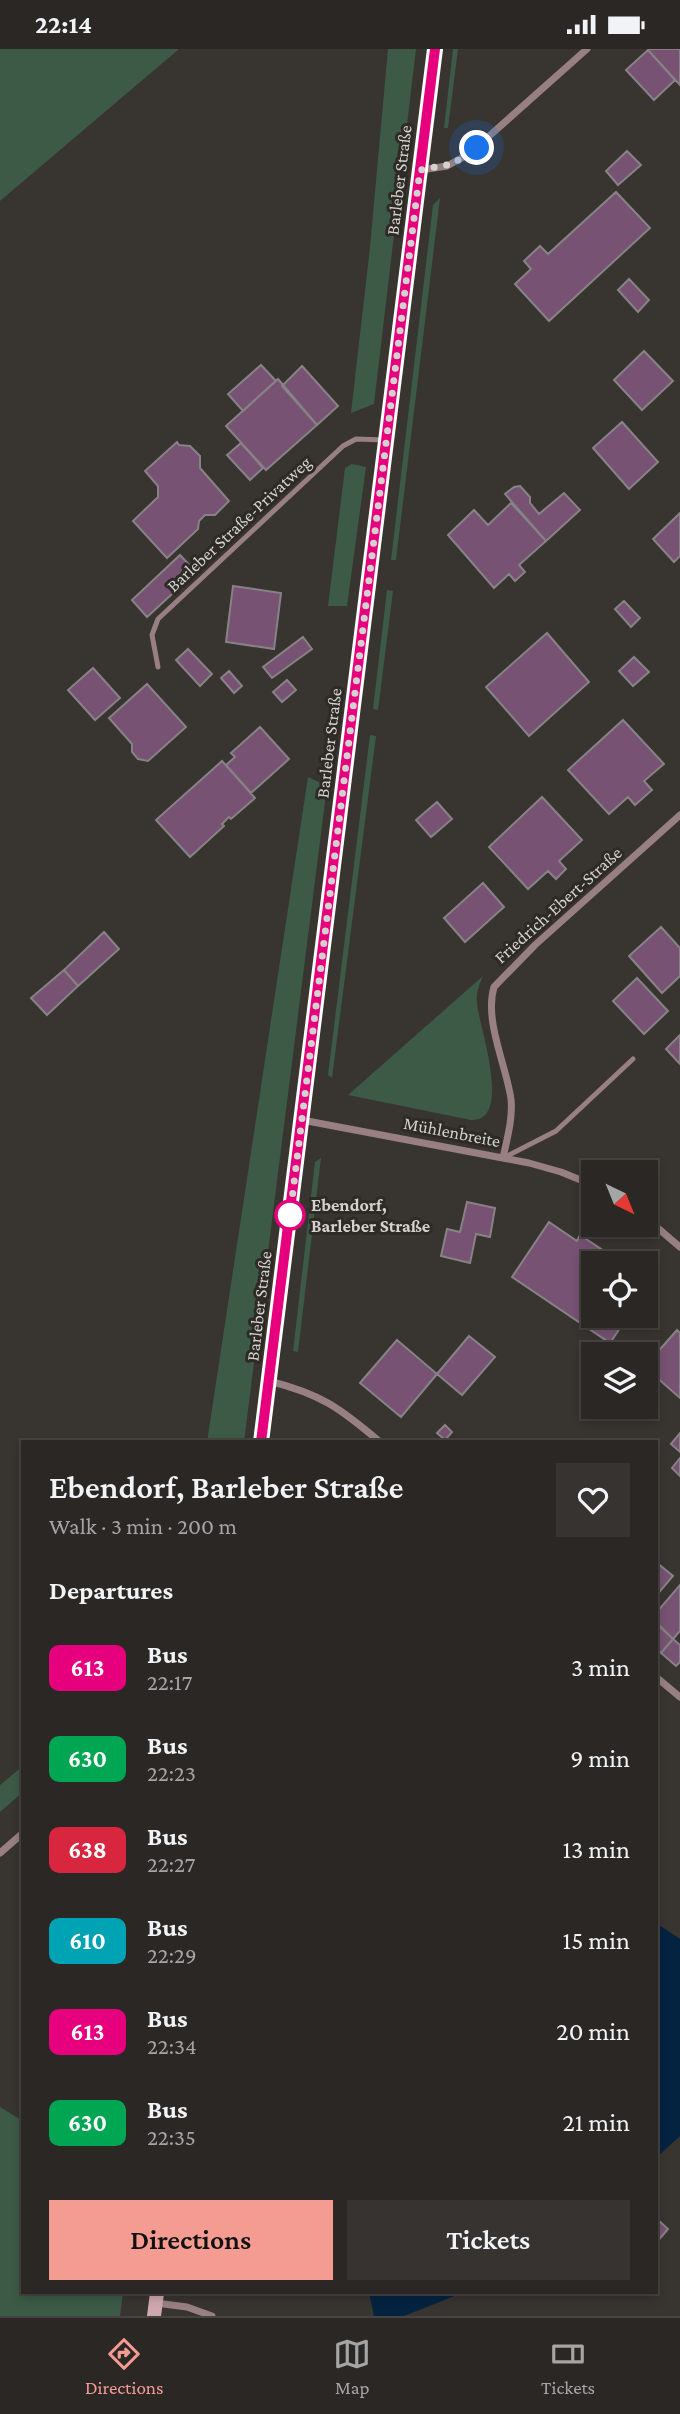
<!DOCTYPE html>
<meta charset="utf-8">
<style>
body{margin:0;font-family:"Crimson Pro",serif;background:#363331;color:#f1f3f6;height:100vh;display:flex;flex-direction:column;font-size:26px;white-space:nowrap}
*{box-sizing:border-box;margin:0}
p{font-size:23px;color:#a5a5a6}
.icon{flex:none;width:38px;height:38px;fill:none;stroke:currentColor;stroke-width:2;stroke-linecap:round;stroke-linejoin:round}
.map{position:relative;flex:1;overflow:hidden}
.side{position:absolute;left:21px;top:1391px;width:637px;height:854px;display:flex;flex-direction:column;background:#2a2724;border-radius:0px;box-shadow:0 4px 10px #0003,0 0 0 2px #464441}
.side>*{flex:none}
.badge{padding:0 14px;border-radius:10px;font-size:24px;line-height:46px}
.needle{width:46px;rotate:137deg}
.fabs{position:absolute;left:581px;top:1111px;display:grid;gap:14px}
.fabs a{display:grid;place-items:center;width:77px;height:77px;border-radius:0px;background:#2a2724;box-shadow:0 4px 10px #0003,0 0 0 2px #464441;font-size:35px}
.you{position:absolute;width:35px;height:35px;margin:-18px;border:5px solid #fff;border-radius:50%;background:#1a73e8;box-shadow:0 0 0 10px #1a73e833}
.map>.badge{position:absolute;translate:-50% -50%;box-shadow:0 0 0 4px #fff}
h2{padding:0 28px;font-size:26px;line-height:63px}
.round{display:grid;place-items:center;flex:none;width:74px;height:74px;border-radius:0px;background:#363331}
.head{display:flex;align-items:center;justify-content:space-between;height:119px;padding:0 28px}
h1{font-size:33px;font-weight:600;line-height:52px}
.action{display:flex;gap:14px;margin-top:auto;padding:14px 28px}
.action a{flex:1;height:80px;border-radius:0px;background:#f59c92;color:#111;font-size:28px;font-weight:600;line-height:80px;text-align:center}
.action a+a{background:#363331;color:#f1f3f6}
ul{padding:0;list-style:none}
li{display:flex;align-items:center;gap:21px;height:91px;padding:0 28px}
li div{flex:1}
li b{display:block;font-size:26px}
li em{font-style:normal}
li .badge{min-width:77px;font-weight:700;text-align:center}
.status{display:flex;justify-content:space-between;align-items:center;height:49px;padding:0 35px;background:#2a2724;direction:ltr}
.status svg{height:19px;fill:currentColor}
.menu{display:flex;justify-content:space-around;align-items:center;height:98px;border-top:2px solid #464441;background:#2a2724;font-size:19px;color:#a5a5a6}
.menu a{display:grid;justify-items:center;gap:4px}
.menu .current{color:#f59c92}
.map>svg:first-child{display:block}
</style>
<div class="status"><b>22:14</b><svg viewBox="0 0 49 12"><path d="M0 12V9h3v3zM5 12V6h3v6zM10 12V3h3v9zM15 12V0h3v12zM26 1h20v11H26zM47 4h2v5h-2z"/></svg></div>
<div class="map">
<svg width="680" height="2267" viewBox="0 0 680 2267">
<rect width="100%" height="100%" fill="#383430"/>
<path fill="#3c5a46" d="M0,0H179L0,152Z
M388,0H416L374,355L351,364L370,198Z
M453,0H458L448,79H444Z
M440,149L396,511H391L433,156Z
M352,415L366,418L347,557H328L345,419Z
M387,541L393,542L378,661L373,660Z
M370,686L376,687L332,1029L328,1026Z
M308,728L327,737L244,1393H207Z
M483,927C479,936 476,944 477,954C478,974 514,1073 471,1071L348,1046Z
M321,1109L298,1303L293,1302L315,1113Z
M23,1717V1743L0,1763V1736Z
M0,2058L23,2072V2244H123L120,2267H0Z"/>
<path fill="#042341" d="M656,1874L680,1890V2087L656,2109Z
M369,2244H462L404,2267H374Z"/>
<path fill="#775272" stroke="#878286" stroke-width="2" d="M649,0H680V36L648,1Z
M648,1L675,31L654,51L626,21Z
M627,102L641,116L618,136L606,122Z
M616,143L650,179L549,272L515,235L531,220L524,212L540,197L548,205Z
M629,230L649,251L638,263L618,241Z
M644,302L673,332L642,361L614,331Z
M261,316L276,332L243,362L228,345Z
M302,317L338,357L317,376L282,337Z
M278,330L317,376L266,421L226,377Z
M622,373L658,413L629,440L593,399Z
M177,393L179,396L190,397L200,407V419L229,452L215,466H205L199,472L198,480L167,509L133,472L158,448V437L145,422Z
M241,394L263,419L250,431L227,406Z
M520,437L530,448V454L539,465L564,444L580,461L546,492L505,445L514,438Z
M511,454L546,492L519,516L525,523L515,532L509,525L494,539L448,486L474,461L488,476Z
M680,464V507L674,513L653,490Z
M180,506L196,523L147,568L132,551Z
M233,537L281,544L274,600L226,593Z
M624,552L640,569L631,578L615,560Z
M547,584L589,633L529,687L486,638Z
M303,588L312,600L272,629L263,618Z
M188,600L212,625L200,637L176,611Z
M634,608L649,623L633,637L619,622Z
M93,619L120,649L95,671L68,641Z
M229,622L242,637L234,644L221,629Z
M287,631L296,641L282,653L273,643Z
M147,635L186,678L148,712L138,710L132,703V695L109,669Z
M623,671L664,715L644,732L652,741L635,756L628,748L609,765L568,721Z
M260,678L289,710L251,744L226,716L235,708L231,704Z
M222,712L255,749L231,770L229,768L222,775L224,777L190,808L156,771Z
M542,748L582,791L559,812L566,820L556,830L548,822L528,840L489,798Z
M437,753L452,770L431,788L416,771Z
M483,834L504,858L465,893L444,869Z
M661,878L680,899V927L662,944L629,907Z
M104,883L119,900L78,937L64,921Z
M64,921L78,937L47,966L31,949Z
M637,929L668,962L644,985L613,952Z
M680,986V1015L666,1000Z
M467,1153L495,1159L490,1188L476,1185L470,1214L441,1207L447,1180L460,1183Z
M549,1173L577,1192L580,1186L622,1214H593V1267H628L610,1294L512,1228Z
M677,1281L680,1284V1349L646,1319V1316Z
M469,1287L495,1308L462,1346L437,1325Z
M397,1291L437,1325L401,1368L360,1334Z
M445,1376L452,1383L445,1391L437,1384Z
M680,1384V1403L671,1395Z
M680,1409V1427L672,1419Z
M656,1513L673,1527L656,1547Z
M680,1536V1582L673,1590L656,1574V1564Z
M658,1575L673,1590L661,1604L656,1600Z
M673,1590L680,1596V1613L676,1617L661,1604Z
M657,2170L668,2180L656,2194V2171Z"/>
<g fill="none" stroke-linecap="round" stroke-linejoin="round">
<path stroke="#977f82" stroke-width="5" d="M158,618L152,586L158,570L343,397L356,390L385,391
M503,1109L556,1082L633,1010"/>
<path stroke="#977f82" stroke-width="7" d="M421,121L447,117L469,105L587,0
M302,1071L529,1114L561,1123L593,1136
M503,1109C507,1090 513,1069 511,1050C506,1016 484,971 494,938L535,896L680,766
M646,1169L680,1198
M269,1332C321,1345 340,1359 380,1393
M656,1628L680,1648
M0,1804L23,1784
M156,2254L187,2258L212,2267"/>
<path stroke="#cfa8ae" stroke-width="14" d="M261,1393L435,0
M154,2267L157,2244"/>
</g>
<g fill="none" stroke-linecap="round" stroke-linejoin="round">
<defs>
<path id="line" d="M261,1393L435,0"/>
</defs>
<use href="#line" stroke="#fff" stroke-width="16"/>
<use href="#line" stroke="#e6007e" stroke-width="10"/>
<path stroke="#d4d2cf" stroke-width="7" stroke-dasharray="0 12.6" d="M290,1166L289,1174L420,121L452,115L477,99"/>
</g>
<circle fill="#fff" stroke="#e6007e" stroke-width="3.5" cx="290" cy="1166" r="14"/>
<g text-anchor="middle" stroke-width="6" stroke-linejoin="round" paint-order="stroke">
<g font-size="18" fill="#d4d2cf" stroke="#2e2a26">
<text transform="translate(399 131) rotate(-83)" y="6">Barleber Straße</text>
<text transform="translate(239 475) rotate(-43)" y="6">Barleber Straße-Privatweg</text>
<text transform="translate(329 694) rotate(-83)" y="6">Barleber Straße</text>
<text transform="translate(558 856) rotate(-42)" y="6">Friedrich-Ebert-Straße</text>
<text transform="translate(452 1083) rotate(11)" y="6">Mühlenbreite</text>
<text transform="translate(259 1257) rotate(-83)" y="6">Barleber Straße</text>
</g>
<g font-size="18" font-weight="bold" fill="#d4d2cf" stroke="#2e2a26" text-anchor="start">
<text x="311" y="1162">Ebendorf,<tspan x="311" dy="21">Barleber Straße</tspan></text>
</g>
</g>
</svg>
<div class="fabs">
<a><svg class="needle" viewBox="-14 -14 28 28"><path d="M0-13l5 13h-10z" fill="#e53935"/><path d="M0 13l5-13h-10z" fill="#a5a5a6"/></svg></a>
<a><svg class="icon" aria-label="locate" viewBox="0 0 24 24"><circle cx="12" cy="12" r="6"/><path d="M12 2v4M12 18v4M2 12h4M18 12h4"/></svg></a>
<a><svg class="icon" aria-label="layers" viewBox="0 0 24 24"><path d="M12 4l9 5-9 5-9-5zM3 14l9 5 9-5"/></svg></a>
</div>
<div class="you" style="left:477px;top:99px"></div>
<section class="side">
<div class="head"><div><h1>Ebendorf, Barleber Straße</h1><p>Walk · 3 min · 200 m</p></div><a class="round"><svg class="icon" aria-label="heart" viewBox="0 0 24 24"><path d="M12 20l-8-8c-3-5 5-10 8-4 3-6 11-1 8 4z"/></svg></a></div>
<h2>Departures</h2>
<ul>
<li><span class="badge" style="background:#e6007e;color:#fff">613</span><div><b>Bus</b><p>22:17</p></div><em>3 min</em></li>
<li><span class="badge" style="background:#00a651;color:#fff">630</span><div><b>Bus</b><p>22:23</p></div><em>9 min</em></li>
<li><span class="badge" style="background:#d7263d;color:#fff">638</span><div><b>Bus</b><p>22:27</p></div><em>13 min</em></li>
<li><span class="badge" style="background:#00a3b4;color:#fff">610</span><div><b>Bus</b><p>22:29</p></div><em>15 min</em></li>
<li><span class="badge" style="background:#e6007e;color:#fff">613</span><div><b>Bus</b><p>22:34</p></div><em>20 min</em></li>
<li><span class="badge" style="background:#00a651;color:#fff">630</span><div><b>Bus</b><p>22:35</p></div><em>21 min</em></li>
</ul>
<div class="action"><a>Directions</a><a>Tickets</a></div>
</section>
</div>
<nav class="menu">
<a class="current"><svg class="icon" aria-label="directions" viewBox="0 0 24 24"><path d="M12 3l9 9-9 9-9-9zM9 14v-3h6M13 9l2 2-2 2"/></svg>Directions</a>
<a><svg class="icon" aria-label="map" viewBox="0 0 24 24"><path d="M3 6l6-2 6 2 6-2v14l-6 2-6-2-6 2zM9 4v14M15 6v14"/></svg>Map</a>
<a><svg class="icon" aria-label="tickets" viewBox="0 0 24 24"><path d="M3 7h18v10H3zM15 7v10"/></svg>Tickets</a>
</nav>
